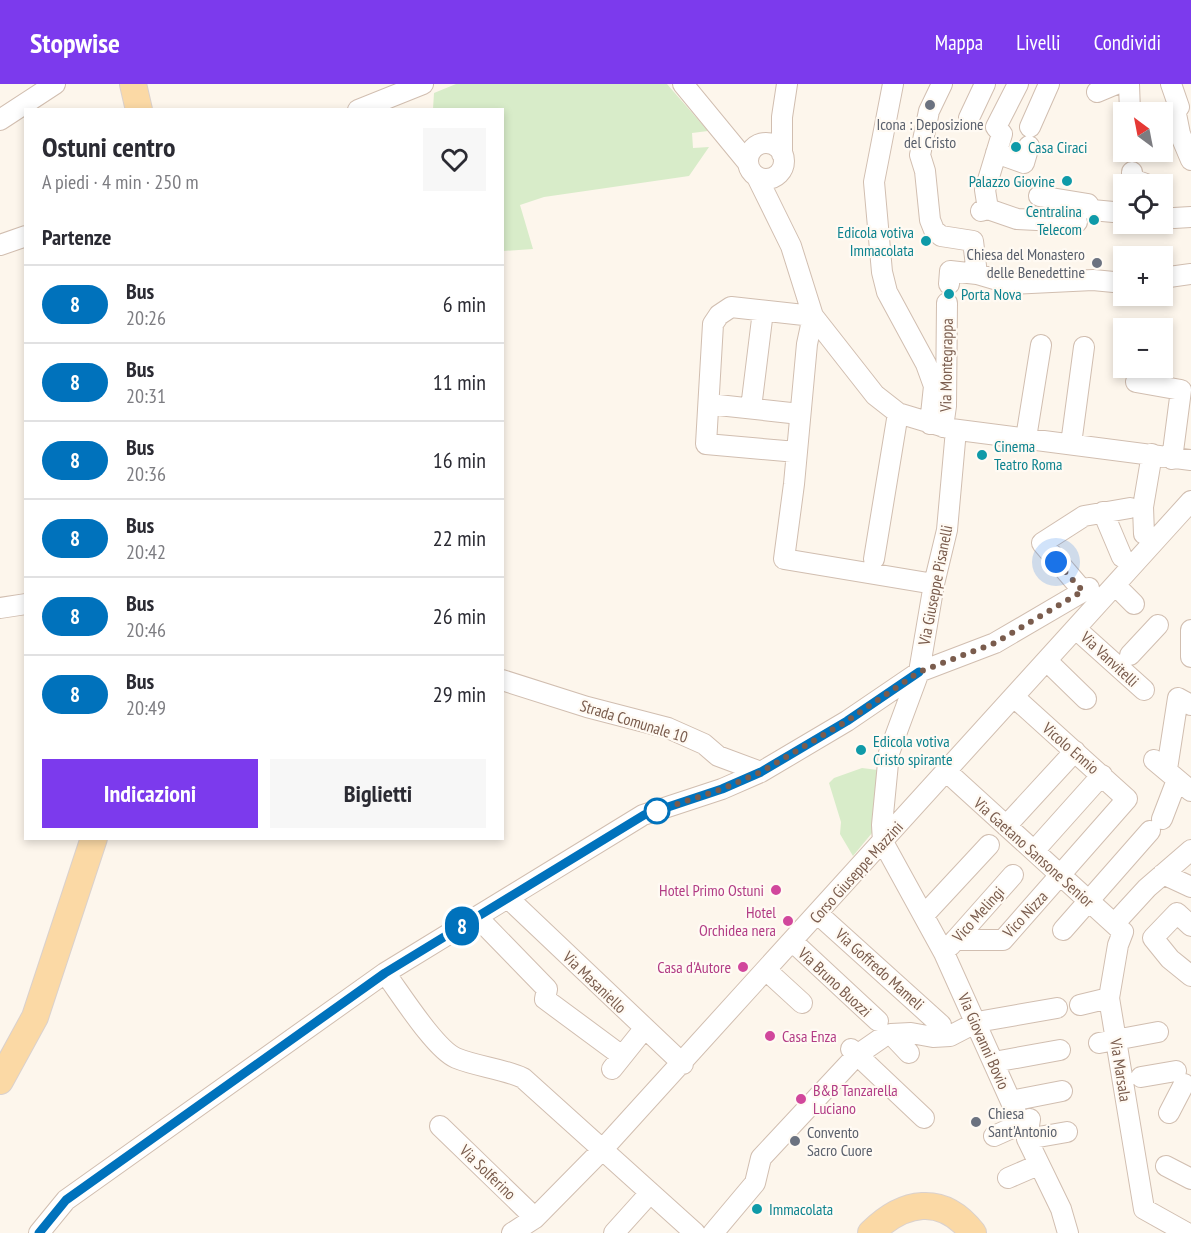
<!DOCTYPE html>
<html lang="it">
<meta charset="utf-8">
<style>
body{margin:0;font-family:"PT Sans Narrow",sans-serif;background:#f7f7f7;color:#2b2b33;height:100vh;display:flex;flex-direction:column;font-size:22px;white-space:nowrap}
*{box-sizing:border-box;margin:0}
p{font-size:20px;color:#7c7c81}
.icon{flex:none;width:33px;height:33px;fill:none;stroke:currentColor;stroke-width:2;stroke-linecap:round;stroke-linejoin:round}
.map{position:relative;flex:1;overflow:hidden}
.details{position:absolute;left:24px;top:24px;width:480px;height:732px;display:flex;flex-direction:column;background:#fff;border-radius:0px;box-shadow:0 3px 9px #0003}
.details>*{flex:none}
.badge{padding:0 12px;border-radius:20px;font-size:21px;line-height:39px}
.needle{width:39px;rotate:328deg}
.tools{position:absolute;left:1113px;top:18px;display:grid;gap:12px}
.tools a{display:grid;place-items:center;width:60px;height:60px;border-radius:0px;background:#fff;box-shadow:0 3px 9px #0003;font-size:30px}
.you{position:absolute;width:30px;height:30px;margin:-15px;border:4px solid #fff;border-radius:50%;background:#1a73e8;box-shadow:0 0 0 9px #1a73e833}
.map>.badge{position:absolute;translate:-50% -50%;box-shadow:0 0 0 3px #fff}
h2{padding:0 18px;font-size:22px;line-height:54px}
.round{display:grid;place-items:center;flex:none;width:63px;height:63px;border-radius:0px;background:#f7f7f7}
.headline{display:flex;align-items:center;justify-content:space-between;height:102px;padding:0 18px}
h1{font-size:28px;font-weight:800;line-height:45px}
.button{display:flex;gap:12px;margin-top:auto;padding:12px 18px}
.button a{flex:1;height:69px;border-radius:0px;background:#7c3aed;color:#fff;font-size:24px;font-weight:800;line-height:69px;text-align:center}
.button a+a{background:#f7f7f7;color:#2b2b33}
ul{padding:0;list-style:none}
li{display:flex;align-items:center;gap:18px;height:78px;padding:0 18px;border-top:2px solid #e1e1e2}
li div{flex:1}
li b{display:block;font-size:22px}
li em{font-style:normal}
li .badge{min-width:66px;font-weight:700;text-align:center}
header{display:flex;align-items:center;gap:36px;box-sizing:border-box;height:84px;padding:0 30px;background:#7c3aed;color:#fff}
header strong{font-size:28px}
nav{display:flex;gap:33px;margin-inline-start:auto;font-size:21px}
.map>svg:first-child{display:block}
</style>
<header>
<strong>Stopwise</strong>
<nav><a>Mappa</a><a>Livelli</a><a>Condividi</a></nav>
</header>
<div class="map">
<svg width="1191" height="1149" viewBox="0 0 1191 1149">
<rect width="100%" height="100%" fill="#fdf6ec"/>
<path fill="#d8ecc9" d="M456,0H667L708,47L692,49L693,64L709,63L689,92L544,113L520,121L533,165L503,167L502,26L433,25L434,9Z
M862,684L878,686L872,749L853,772L840,750L841,738L829,699L834,694Z"/>
<g fill="none" stroke-linecap="round" stroke-linejoin="round">
<defs>
<path id="minor" d="M683,0L748,79
M893,0L874,98L882,188L887,208L926,280L934,302L930,340
M942,0L929,27L920,71L925,87L930,136L934,146L941,152L973,157L977,190
M1129,0L1130,28
M1171,0L1179,23L1175,25L1180,50L1191,76
M1097,8L1116,0
M358,26L423,0
M969,34L985,0
M0,36L55,0
M1030,43L1049,0
M748 77a18 18 0 1 1 36 0a18 18 0 1 1-36 0Z
M996,69L1024,79L1029,62
M782,70V33L787,0
M1132,88V95L1146,100
M757,93L791,162L813,232L875,311L898,329L951,345L1191,376
M1039,112L1088,120L1092,126L1124,129
M988,125L1017,135L1077,138
M981,127L988,125L985,106L1002,50L996,43L1018,0
M1174,134L1191,133
M0,161L26,152
M1162,194L1191,190
M949,200L950,187L977,190L1011,200L1093,196L1124,199
M1136,298L1181,306L1172,375
M709,320L800,330
M751,324L763,227
M943,343L946,322L947,219
M956,346L947,446L934,500L919,588L889,669L882,741L883,758L944,869L1021,1040L1030,1035L1027,1055L1061,1125L1068,1149
M1026,354L1041,261
M1071,360L1084,263
M797,368L706,360L713,240L719,231L731,223L813,232L807,260L794,400L784,475L934,500
M1103,428L1122,473
M1144,450L1143,423L1152,370
M874,475L898,329
M1115,501L1134,520
M1083,507L1042,459L1084,432L1130,424
M0,524L26,520
M1076,545L1144,606
M1191,546V573
M1130,571L1158,541
M1047,577L1086,615
M502,596L587,623L668,644L704,660L718,672L761,688
M1154,676L1191,707
M1167,685L1178,614L1191,621
M947,688L1123,848L1118,861L1109,914L1144,1125L1187,1149
M1162,735L1177,696
M1006,742L1075,667
M1034,767L1102,691
M1163,790L1191,803
M508,814L683,980
M818,830L941,941
M924,831L989,761
M477,833L547,905L545,915L622,972
M1114,840L1147,804L1191,766
M1191,842L1177,829L1153,854L1170,875L1191,892
M1063,846L1150,747
M955,856H1003L1127,715L1014,613
M793,858L878,937
M950,862L1013,791
M767,887L802,919
M385,889C400,909 435,965 456,974C478,983 501,984 523,994L695,1149
M1080,921L1109,914
M891,950L909,969
M1099,959L1158,948
M851,965L924,1034
M994,978L1060,966
M612,985L644,945
M1141,993L1176,987
M1011,1017L1062,1007
M1169,1029L1184,1000
M440,1042L535,1134
M994,1052L1021,1040
M1027,1055L1067,1048
M1166,1082L1191,1095
M1008,1094L1038,1081
M39,1149L66,1116L385,889L643,731L722,705L761,688L847,637L919,588L995,559L1089,504
M512,1149L535,1134L602,1066L1191,417
M614,1149L650,1109
M713,1149L755,1099L761,1074L857,971L883,953L891,950L911,949L933,953L950,952L977,938L1057,924"/>
<path id="major" d="M133,0L139,26
M0,997L35,933L94,754
M871,1149C903,1117 942,1109 973,1149"/>
</defs>
<use href="#minor" stroke="#d1beb0" stroke-width="22"/>
<use href="#major" stroke="#dad1cd" stroke-width="28"/>
<use href="#minor" stroke="#fff" stroke-width="20"/>
<use href="#major" stroke="#fbd9a5" stroke-width="26"/>
</g>
<g fill="none" stroke-linecap="round" stroke-linejoin="round">
<defs>
<path id="line" d="M39,1149L66,1116L385,889L644,731L722,705L761,688L847,637L919,588"/>
</defs>
<use href="#line" stroke="#fff" stroke-width="14"/>
<use href="#line" stroke="#0072bc" stroke-width="9"/>
<path stroke="#7a5c4d" stroke-width="6" stroke-dasharray="0 10.8" d="M657,727L722,705L761,688L847,637L919,588L995,559L1083,507L1056,478"/>
</g>
<g fill="#6b7280" stroke="#fffaf3" stroke-width="2">
<circle cx="930" cy="21" r="6"/>
<circle cx="1097" cy="179" r="6"/>
<circle cx="976" cy="1038" r="6"/>
<circle cx="795" cy="1057" r="6"/>
</g>
<g fill="#0f9aa8" stroke="#fffaf3" stroke-width="2">
<circle cx="1016" cy="63" r="6"/>
<circle cx="1067" cy="97" r="6"/>
<circle cx="1094" cy="136" r="6"/>
<circle cx="926" cy="157" r="6"/>
<circle cx="949" cy="210" r="6"/>
<circle cx="982" cy="371" r="6"/>
<circle cx="861" cy="666" r="6"/>
<circle cx="757" cy="1125" r="6"/>
</g>
<circle fill="#fff" stroke="#0072bc" stroke-width="3" cx="657" cy="727" r="12"/>
<g fill="#d1479c" stroke="#fffaf3" stroke-width="2">
<circle cx="776" cy="806" r="6"/>
<circle cx="788" cy="837" r="6"/>
<circle cx="743" cy="883" r="6"/>
<circle cx="770" cy="952" r="6"/>
<circle cx="801" cy="1015" r="6"/>
</g>
<g text-anchor="middle" stroke-width="4.5" stroke-linejoin="round" paint-order="stroke">
<g font-size="16" fill="#5b616d" stroke="#fffaf3" text-anchor="start">
<text x="930" y="46" text-anchor="middle">Icona : Deposizione<tspan x="930" dy="18">del Cristo</tspan></text>
<text x="1085" y="176" text-anchor="end">Chiesa del Monastero<tspan x="1085" dy="18">delle Benedettine</tspan></text>
<text x="988" y="1035">Chiesa<tspan x="988" dy="18">Sant'Antonio</tspan></text>
<text x="807" y="1054">Convento<tspan x="807" dy="18">Sacro Cuore</tspan></text>
</g>
<g font-size="16" fill="#0d838f" stroke="#fffaf3" text-anchor="start">
<text x="1028" y="69">Casa Ciraci</text>
<text x="1055" y="103" text-anchor="end">Palazzo Giovine</text>
<text x="1082" y="133" text-anchor="end">Centralina<tspan x="1082" dy="18">Telecom</tspan></text>
<text x="914" y="154" text-anchor="end">Edicola votiva<tspan x="914" dy="18">Immacolata</tspan></text>
<text x="961" y="216">Porta Nova</text>
<text x="994" y="368">Cinema<tspan x="994" dy="18">Teatro Roma</tspan></text>
<text x="873" y="663">Edicola votiva<tspan x="873" dy="18">Cristo spirante</tspan></text>
<text x="769" y="1131">Immacolata</text>
</g>
<g font-size="16" fill="#7a5c4d" stroke="#fffaf3">
<text transform="translate(946 281) rotate(-89)" y="6">Via Montegrappa</text>
<text transform="translate(935 501) rotate(-79)" y="6">Via Giuseppe Pisanelli</text>
<text transform="translate(1110 575) rotate(43)" y="6">Via Vanvitelli</text>
<text transform="translate(634 637) rotate(17)" y="6">Strada Comunale 10</text>
<text transform="translate(1071 664) rotate(41)" y="6">Vicolo Ennio</text>
<text transform="translate(1034 768) rotate(42)" y="6">Via Gaetano Sansone Senior</text>
<text transform="translate(856 788) rotate(-48)" y="6">Corso Giuseppe Mazzini</text>
<text transform="translate(978 830) rotate(-48)" y="6">Vico Melingi</text>
<text transform="translate(1025 830) rotate(-47)" y="6">Vico Nizza</text>
<text transform="translate(880 885) rotate(42)" y="6">Via Goffredo Mameli</text>
<text transform="translate(595 898) rotate(44)" y="6">Via Masaniello</text>
<text transform="translate(835 898) rotate(43)" y="6">Via Bruno Buozzi</text>
<text transform="translate(984 957) rotate(66)" y="6">Via Giovanni Bovio</text>
<text transform="translate(1121 986) rotate(81)" y="6">Via Marsala</text>
<text transform="translate(488 1088) rotate(44)" y="6">Via Solferino</text>
</g>
<g font-size="16" fill="#b23c85" stroke="#fffaf3" text-anchor="end">
<text x="764" y="812">Hotel Primo Ostuni</text>
<text x="776" y="834">Hotel<tspan x="776" dy="18">Orchidea nera</tspan></text>
<text x="731" y="889">Casa d'Autore</text>
<text x="782" y="958" text-anchor="start">Casa Enza</text>
<text x="813" y="1012" text-anchor="start">B&amp;B Tanzarella<tspan x="813" dy="18">Luciano</tspan></text>
</g>
</g>
</svg>
<div class="tools">
<a><svg class="needle" viewBox="-14 -14 28 28"><path d="M0-13l5 13h-10z" fill="#e53935"/><path d="M0 13l5-13h-10z" fill="#7c7c81"/></svg></a>
<a><svg class="icon" aria-label="locate" viewBox="0 0 24 24"><circle cx="12" cy="12" r="6"/><path d="M12 2v4M12 18v4M2 12h4M18 12h4"/></svg></a>
<a>+</a>
<a>−</a>
</div>
<div class="you" style="left:1056px;top:478px"></div>
<b class="badge" style="left:462px;top:842px;background:#0072bc;color:#fff">8</b>
<section class="details">
<div class="headline"><div><h1>Ostuni centro</h1><p>A piedi · 4 min · 250 m</p></div><a class="round"><svg class="icon" aria-label="heart" viewBox="0 0 24 24"><path d="M12 20l-8-8c-3-5 5-10 8-4 3-6 11-1 8 4z"/></svg></a></div>
<h2>Partenze</h2>
<ul>
<li><span class="badge" style="background:#0072bc;color:#fff">8</span><div><b>Bus</b><p>20:26</p></div><em>6 min</em></li>
<li><span class="badge" style="background:#0072bc;color:#fff">8</span><div><b>Bus</b><p>20:31</p></div><em>11 min</em></li>
<li><span class="badge" style="background:#0072bc;color:#fff">8</span><div><b>Bus</b><p>20:36</p></div><em>16 min</em></li>
<li><span class="badge" style="background:#0072bc;color:#fff">8</span><div><b>Bus</b><p>20:42</p></div><em>22 min</em></li>
<li><span class="badge" style="background:#0072bc;color:#fff">8</span><div><b>Bus</b><p>20:46</p></div><em>26 min</em></li>
<li><span class="badge" style="background:#0072bc;color:#fff">8</span><div><b>Bus</b><p>20:49</p></div><em>29 min</em></li>
</ul>
<div class="button"><a>Indicazioni</a><a>Biglietti</a></div>
</section>
</div>
